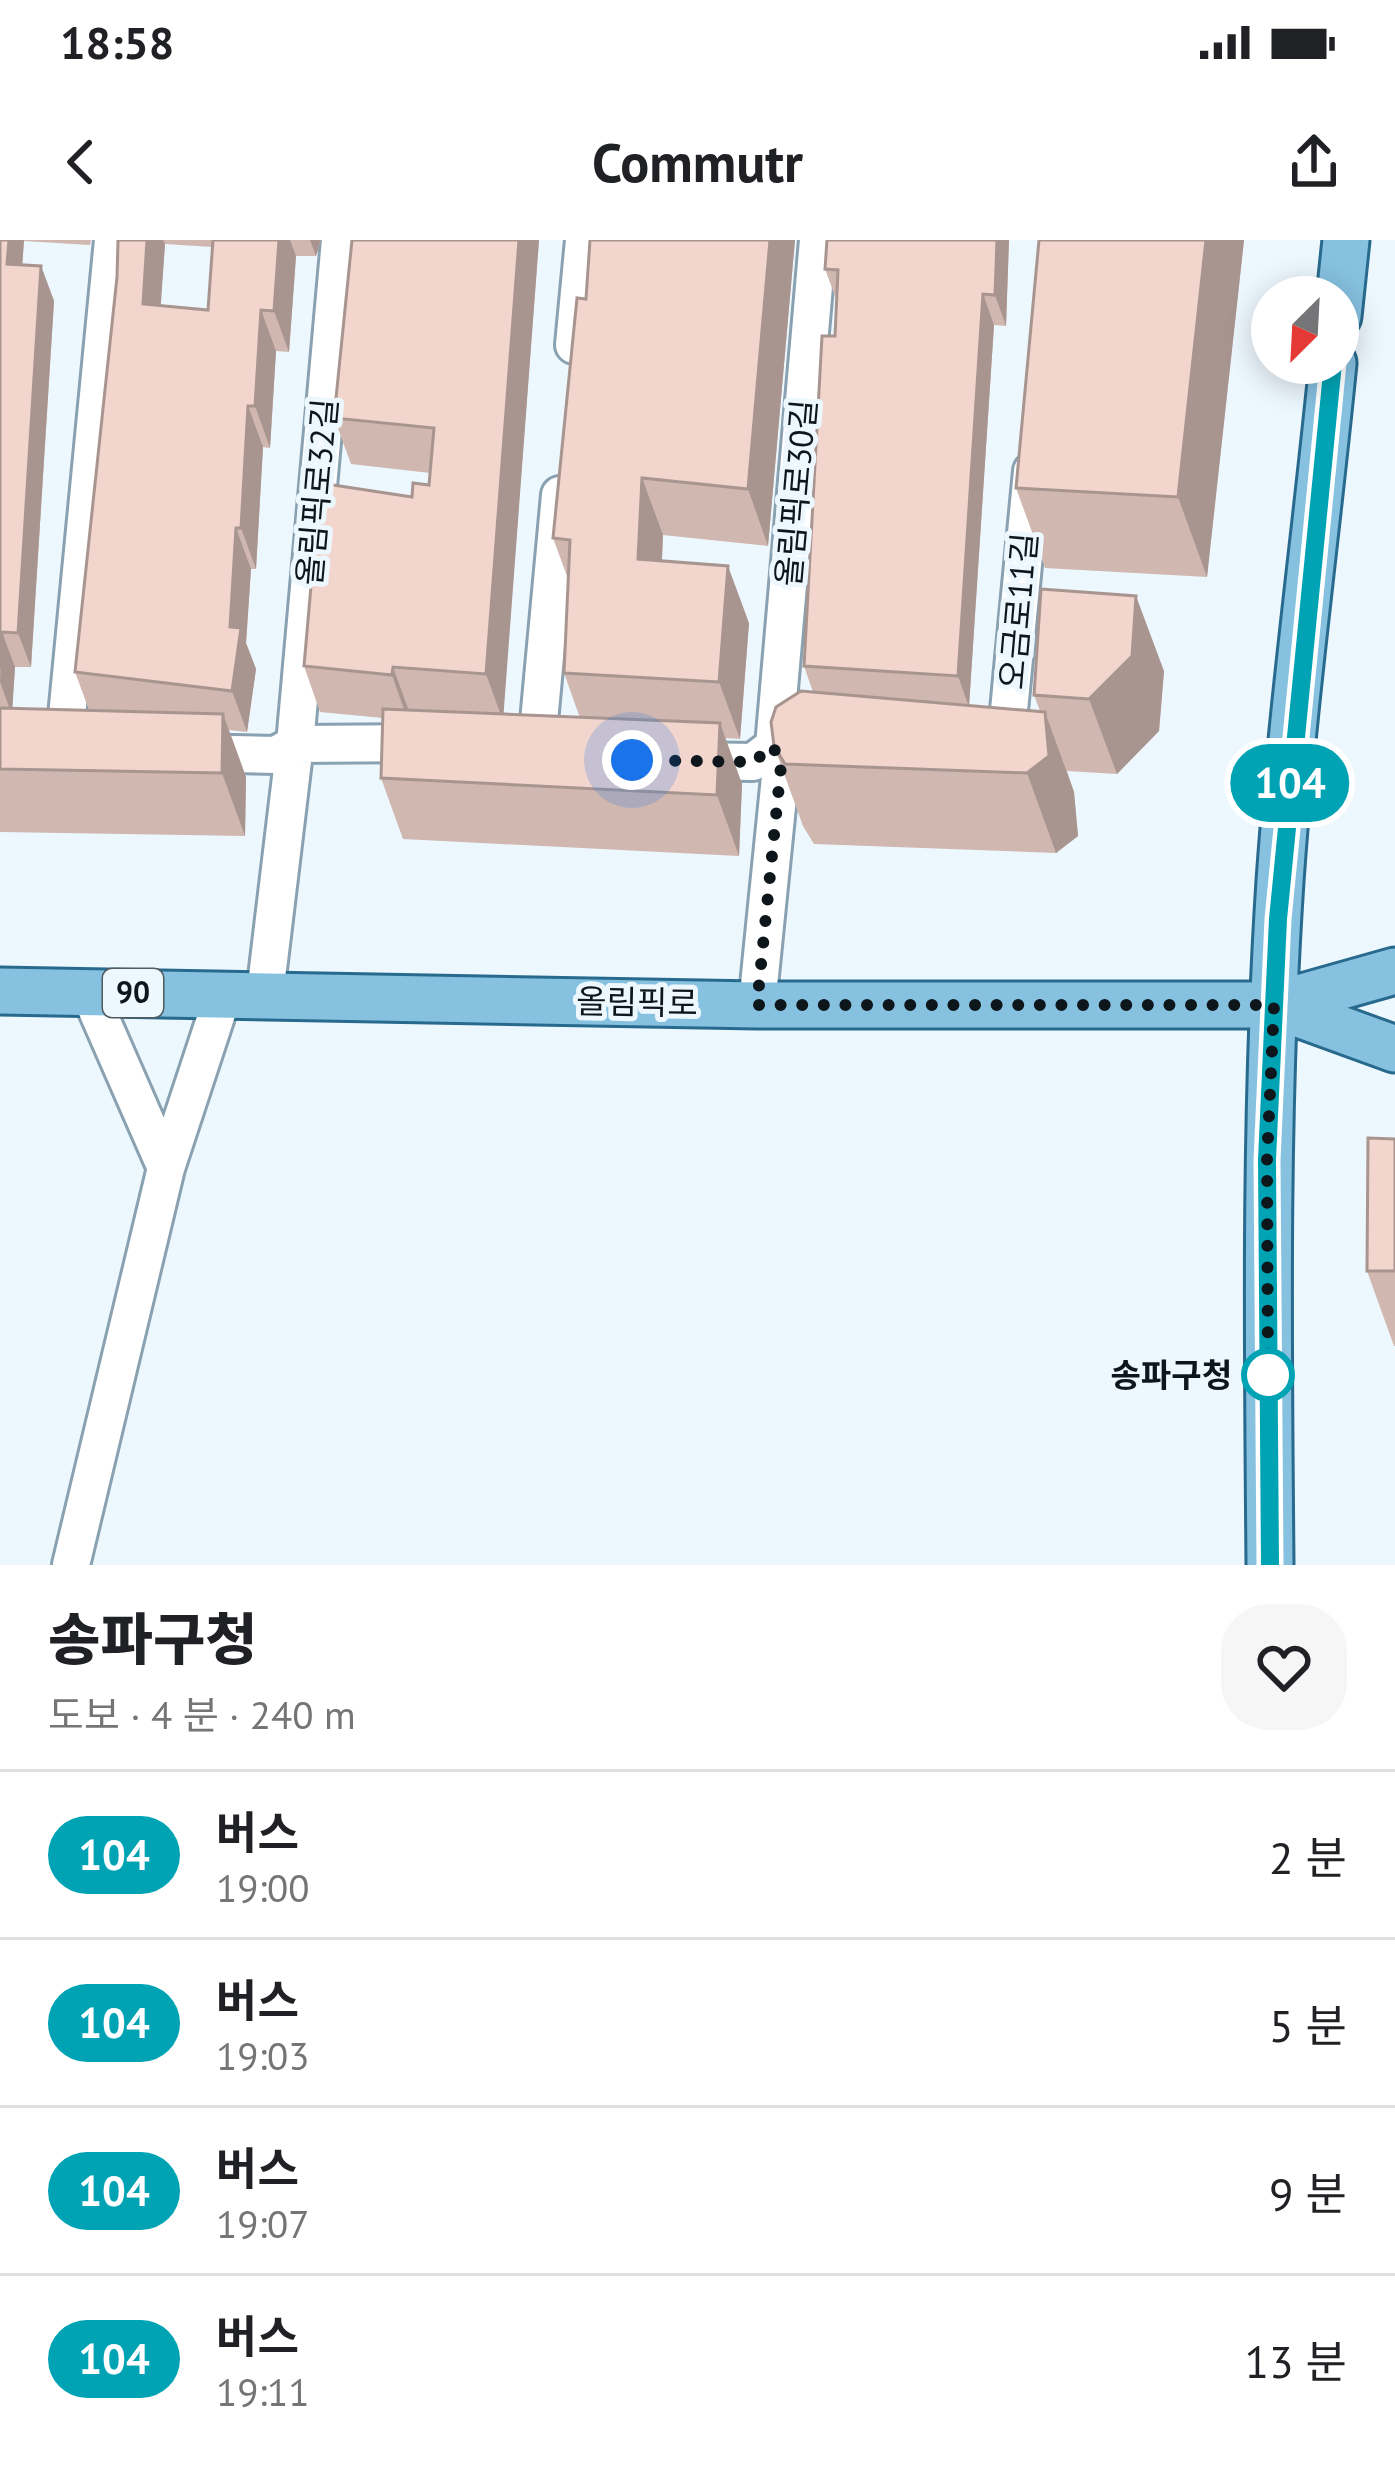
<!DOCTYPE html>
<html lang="ko">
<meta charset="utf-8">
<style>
body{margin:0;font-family:"PT Sans","Noto Sans KR",sans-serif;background:#f6f6f6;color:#202124;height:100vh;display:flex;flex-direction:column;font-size:45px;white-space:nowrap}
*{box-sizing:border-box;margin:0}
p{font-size:39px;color:#757577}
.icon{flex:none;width:66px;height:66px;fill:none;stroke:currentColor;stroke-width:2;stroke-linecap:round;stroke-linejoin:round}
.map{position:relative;height:1325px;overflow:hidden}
.sheet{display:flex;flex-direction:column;background:#fff;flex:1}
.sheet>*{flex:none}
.badge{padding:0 24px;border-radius:39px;font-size:42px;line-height:78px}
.needle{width:78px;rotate:204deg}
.tools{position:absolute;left:1251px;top:36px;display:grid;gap:24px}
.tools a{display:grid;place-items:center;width:108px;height:108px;border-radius:50%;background:#fff;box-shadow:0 6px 30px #0003;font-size:60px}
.you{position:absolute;width:60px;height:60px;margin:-30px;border:9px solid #fff;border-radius:50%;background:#1a73e8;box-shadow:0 0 0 18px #1a73e833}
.map>.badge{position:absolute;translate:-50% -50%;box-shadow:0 0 0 6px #fff}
.round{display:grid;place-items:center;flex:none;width:126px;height:126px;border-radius:48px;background:#f6f6f6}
.summary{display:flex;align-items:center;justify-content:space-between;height:204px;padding:0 48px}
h1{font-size:57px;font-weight:800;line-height:90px}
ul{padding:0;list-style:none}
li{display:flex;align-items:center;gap:36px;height:168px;padding:0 48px;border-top:3px solid #e0e0e0}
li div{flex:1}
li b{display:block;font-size:45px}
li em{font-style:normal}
li .badge{min-width:132px;font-weight:700;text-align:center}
.status{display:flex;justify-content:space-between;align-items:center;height:84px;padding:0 60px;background:#fff;direction:ltr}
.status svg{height:33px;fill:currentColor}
header{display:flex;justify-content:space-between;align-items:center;height:156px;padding:0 48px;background:#fff;font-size:54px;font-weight:800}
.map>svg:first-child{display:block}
</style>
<div class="status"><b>18:58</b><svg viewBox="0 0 49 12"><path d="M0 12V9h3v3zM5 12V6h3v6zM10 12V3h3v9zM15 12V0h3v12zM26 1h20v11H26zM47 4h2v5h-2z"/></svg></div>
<header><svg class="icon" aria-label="back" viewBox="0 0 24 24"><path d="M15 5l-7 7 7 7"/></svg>Commutr<svg class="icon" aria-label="share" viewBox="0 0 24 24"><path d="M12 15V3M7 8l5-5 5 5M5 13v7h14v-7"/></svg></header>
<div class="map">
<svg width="1395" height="1325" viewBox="0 0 1395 1325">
<rect width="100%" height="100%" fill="#edf7fe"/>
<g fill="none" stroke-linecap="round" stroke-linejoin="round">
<defs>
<path id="minor" d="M574,105L584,0
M65,497L113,0
M537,503L560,255
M1000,512H1005L1032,231
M188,513L276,515L295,504L430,503
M688,521L753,522L774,506L819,507
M89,752L166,928
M265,754L295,504L340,0
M757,765L781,527L774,506L818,0
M71,1325L166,928L223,755"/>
<path id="major" d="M1338,76L1346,0
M0,751L757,765H1274L1395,731
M1274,765L1395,809
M1270,1325C1268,1096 1265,869 1280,641C1292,468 1316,295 1333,123"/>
</defs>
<use href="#minor" stroke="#89a1b0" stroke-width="42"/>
<use href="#major" stroke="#286a8d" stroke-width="51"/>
<use href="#minor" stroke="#fff" stroke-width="36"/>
<use href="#major" stroke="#86c1e0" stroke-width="45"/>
</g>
<path fill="#d0b7b0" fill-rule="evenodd" d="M0,0H91L90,5L24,1L22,25L41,26L54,61L31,427H15L12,468L89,470L75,432L117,37L118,0H321L316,16H296L289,112L276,111L270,208L263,207L256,329H251L246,403L256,429L247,492L229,490L246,537L245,596L0,592ZM165,4L213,7L208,70L160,66Z
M352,0H539L503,474L580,478L564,433L568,339L553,298L795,0L768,306L663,295L662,321L749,383L740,499L725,498L742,544L739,616L403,599L381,538L383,478L320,472L304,426L412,257L429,245L430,233L351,224L334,178Z
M1009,0L1006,86L994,85L969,465L1040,471L1034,455L1164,431L1159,491L1117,534L1067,531L1074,552L1078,596L1056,613L814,604L803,586L774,506L813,452L804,426L835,96L836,59L825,29Z
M1244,0L1207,337L1045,328L1016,248Z
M1395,899V1106H1394L1367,1031Z"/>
<path fill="#a99590" d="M9,0H24L20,59L7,24Z
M147,0H163L165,4L158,106L143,64Z
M279,0H290L296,16L289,112L274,71Z
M310,0H321L316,16Z
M519,0H539L503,481L486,434Z
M770,0H795L768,306L748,249Z
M997,0H1009L1006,86L995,55Z
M1206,0H1244L1207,337L1178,257Z
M41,26L54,61L31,427L18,393Z
M983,54L994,85L969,467L958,436Z
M261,70L276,111L270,208L255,166Z
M248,166L263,207L256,329L241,288Z
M642,238L663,295L659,376L638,319Z
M236,288L251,329L246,403L256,429L247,492L232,451L230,387Z
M728,326L749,383L740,499L719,442Z
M1136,356L1164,431L1159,491L1117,534L1089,459Z
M2,392L15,427L12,475L0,442Z
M393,427L410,474L408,481L392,435Z
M1045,472L1074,552L1078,596L1056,613L1027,533Z
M223,474L246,537L245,596L222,533Z
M720,483L742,544L739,616L717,555Z"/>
<path fill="#f2d5cd" stroke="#a99590" stroke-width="3" d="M0,0H9L7,24L41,26L18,393L2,392L0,429Z
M118,0H147L143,64L208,70L213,0H279L274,71L261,70L255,166H248L241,288H236L230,387L241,388L232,451L75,432L117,37Z
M352,0H519L486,434L393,427L392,435L304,426L320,243L412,257L413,243L429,245L434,188L334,178Z
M590,0H770L748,249L642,238L638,319L728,326L719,442L564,433L570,300L553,298L577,58L586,59Z
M827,0H997L995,55L983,54L958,436L804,426L822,96H835L838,30L825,29Z
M1039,0H1206L1178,257L1016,248Z
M1041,349L1136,356L1132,416L1089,459L1034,455Z
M801,451L1045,472L1049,516L1027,533L785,524L774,506L771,482L776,467Z
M0,468L223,474L222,533L0,529Z
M383,469L720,483L717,555L381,538Z
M1368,898L1395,899V1031H1367Z"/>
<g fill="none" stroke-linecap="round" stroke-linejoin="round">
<defs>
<path id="line" d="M1270,1325L1267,920L1278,679L1333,123"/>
</defs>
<use href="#line" stroke="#fff" stroke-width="27"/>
<use href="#line" stroke="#00a3b4" stroke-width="18"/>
<path stroke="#0d161b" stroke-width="12" stroke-dasharray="0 21.6" d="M632,520L753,522L773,506L781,526L757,765H1274L1267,920L1268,1135"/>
</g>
<circle fill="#fff" stroke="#00a3b4" stroke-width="6" cx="1268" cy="1135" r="24"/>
<g text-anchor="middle" stroke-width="10" stroke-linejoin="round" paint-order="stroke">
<rect fill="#edf7fe" stroke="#505a5f" stroke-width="3" x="103" y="729" width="60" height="48" rx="9"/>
<g font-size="30" font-weight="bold" fill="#0d161b">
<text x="133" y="763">90</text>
</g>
<g font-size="33" fill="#0d161b" stroke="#edf7fe">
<text transform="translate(317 252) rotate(-85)" y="12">올림픽로32길</text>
<text transform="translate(796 253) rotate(-85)" y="12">올림픽로30길</text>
<text transform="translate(1018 371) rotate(-85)" y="12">오금로11길</text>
<text transform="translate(637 762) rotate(1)" y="12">올림픽로</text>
</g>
<g font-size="33" font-weight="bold" fill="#0d161b" stroke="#edf7fe" text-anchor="end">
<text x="1232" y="1147">송파구청</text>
</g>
</g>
</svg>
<div class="tools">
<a><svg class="needle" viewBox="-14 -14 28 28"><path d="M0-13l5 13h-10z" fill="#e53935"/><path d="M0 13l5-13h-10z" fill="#757577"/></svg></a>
</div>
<div class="you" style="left:632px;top:520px"></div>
<b class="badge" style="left:1290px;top:543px;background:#00a3b4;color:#fff">104</b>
</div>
<section class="sheet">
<div class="summary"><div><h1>송파구청</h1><p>도보 · 4 분 · 240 m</p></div><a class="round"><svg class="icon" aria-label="heart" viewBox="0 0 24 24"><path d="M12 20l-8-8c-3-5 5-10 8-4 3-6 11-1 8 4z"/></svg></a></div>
<ul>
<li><span class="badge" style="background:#00a3b4;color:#fff">104</span><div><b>버스</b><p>19:00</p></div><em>2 분</em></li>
<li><span class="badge" style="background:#00a3b4;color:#fff">104</span><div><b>버스</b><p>19:03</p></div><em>5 분</em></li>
<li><span class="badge" style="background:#00a3b4;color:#fff">104</span><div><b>버스</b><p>19:07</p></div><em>9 분</em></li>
<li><span class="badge" style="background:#00a3b4;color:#fff">104</span><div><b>버스</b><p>19:11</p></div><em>13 분</em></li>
</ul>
</section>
